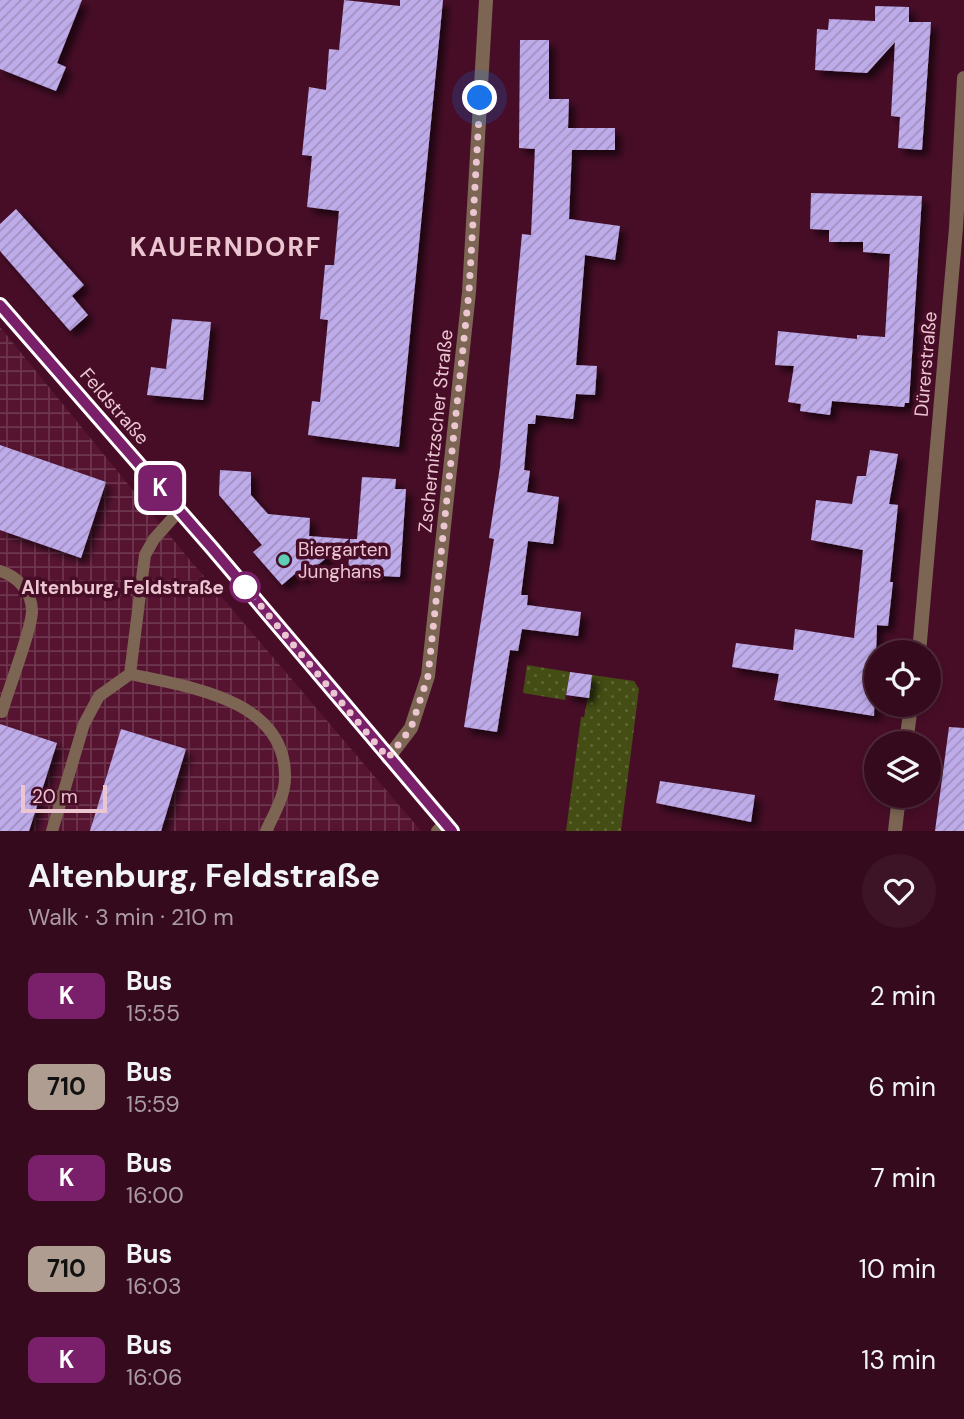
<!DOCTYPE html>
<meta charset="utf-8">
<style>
body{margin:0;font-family:"DM Sans",sans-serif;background:#3d1326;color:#f1f3f6;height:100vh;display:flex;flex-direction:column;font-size:26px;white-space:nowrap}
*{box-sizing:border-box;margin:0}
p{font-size:23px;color:#aa9aa4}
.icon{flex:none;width:38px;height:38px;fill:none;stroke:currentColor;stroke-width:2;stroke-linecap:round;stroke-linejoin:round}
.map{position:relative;height:831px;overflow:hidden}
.drawer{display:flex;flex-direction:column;background:#350a1d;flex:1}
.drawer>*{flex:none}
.badge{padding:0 14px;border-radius:10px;font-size:24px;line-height:46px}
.controls{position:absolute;left:864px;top:640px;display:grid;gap:14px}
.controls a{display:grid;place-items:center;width:77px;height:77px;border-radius:50%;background:#350a1d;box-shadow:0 4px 10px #0003,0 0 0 2px #4f2b3b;font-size:35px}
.scale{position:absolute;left:21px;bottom:18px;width:86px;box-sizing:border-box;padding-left:7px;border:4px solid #ebc6d1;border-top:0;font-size:19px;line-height:24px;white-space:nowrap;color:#ebc6d1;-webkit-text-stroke:5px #470d27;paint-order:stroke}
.you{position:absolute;width:35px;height:35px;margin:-18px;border:5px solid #fff;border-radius:50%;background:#1a73e8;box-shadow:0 0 0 10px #1a73e833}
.map>.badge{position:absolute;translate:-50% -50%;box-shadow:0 0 0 4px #fff}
.round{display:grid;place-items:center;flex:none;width:74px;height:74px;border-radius:37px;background:#3d1326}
.head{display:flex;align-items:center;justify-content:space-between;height:119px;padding:0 28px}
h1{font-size:33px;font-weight:700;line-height:52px}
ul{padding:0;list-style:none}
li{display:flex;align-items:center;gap:21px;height:91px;padding:0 28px}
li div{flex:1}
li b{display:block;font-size:26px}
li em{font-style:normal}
li .badge{min-width:77px;font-weight:700;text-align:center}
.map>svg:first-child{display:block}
</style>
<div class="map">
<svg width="964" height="831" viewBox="0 0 964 831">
<defs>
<pattern id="industrial-grid" width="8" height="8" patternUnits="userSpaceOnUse" patternTransform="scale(1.75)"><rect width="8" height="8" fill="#561431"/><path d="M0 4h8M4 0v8" fill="none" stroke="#6e354e"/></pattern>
<pattern id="grass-dots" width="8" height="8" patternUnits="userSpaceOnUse" patternTransform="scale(1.75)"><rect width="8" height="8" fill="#444d13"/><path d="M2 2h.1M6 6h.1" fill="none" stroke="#5f6534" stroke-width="1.8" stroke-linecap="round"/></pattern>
<pattern id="building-hatch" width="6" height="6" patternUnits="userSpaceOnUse" patternTransform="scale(1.75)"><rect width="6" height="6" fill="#beabea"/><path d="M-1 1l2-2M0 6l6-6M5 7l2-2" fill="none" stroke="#a08fbf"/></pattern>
<filter id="shadow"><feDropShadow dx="6" dy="6" stdDeviation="3.5" flood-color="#0009"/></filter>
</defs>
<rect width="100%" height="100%" fill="#470d27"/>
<path fill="url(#industrial-grid)" d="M0,327L184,553L421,831H0Z"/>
<path fill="url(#grass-dots)" d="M527,665L570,672L565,700L523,693Z
M592,675L634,681L639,689L621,831H566L581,717H584Z"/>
<path fill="url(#building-hatch)" filter="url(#shadow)" d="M0,0H82L57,63L66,67L56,91L0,69Z
M344,0L400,6V0H443L399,447L308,435L312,401L320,402L328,320L320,319L325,265H334L339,211L307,207L312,156L302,155L309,87L326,90L329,49L339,50Z
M875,6L909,7V22H931L922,150L898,148L900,117L891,116L895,42L867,73L815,70L817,29L828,30L829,19L875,21Z
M520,40H549V99H569L568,128H615V150H572L569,219L620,226L615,260L585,255L576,365L597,366L595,395L576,394L573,419L536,415L535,424H528L524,470L530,471L527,492L559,497L553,544L528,541L521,595H528L527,605L581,612L578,636L522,629L518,651L510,650L497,732L464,727L494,539L489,538L500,467L522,234L531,235L535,149L519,148Z
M811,193L922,196L909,403H905L904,407L832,401L830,415L800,411L801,404L788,402L794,366L775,365L778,331L857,339V335L885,337L890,254L863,252V242H829V230L810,229Z
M16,209L84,285L72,296L88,315L70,331L0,251V224Z
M172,319L211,322L203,400L147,395L151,367L166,369Z
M0,445L106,482L81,558L0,530Z
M870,450L898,454L889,504L898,505L890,582H893L888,626L877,625L874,716L774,700L779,674L732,667L736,643L793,650L795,629L854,638L863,550L811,540L816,500L852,504L857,476H866Z
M220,470L251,472V495L268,514L310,518L309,536L349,539L301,579L296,573L282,585L253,552L262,545L219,495Z
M362,477L396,479L395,489H406L400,577L348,574L350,539H357Z
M570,672L592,675L589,698L566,695Z
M0,724L57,743L29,831H0Z
M949,727L964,728V831H935Z
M121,729L186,749L161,831H90Z
M660,781L755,795L751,822L656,803Z"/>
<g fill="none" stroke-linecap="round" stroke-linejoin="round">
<path stroke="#7c6553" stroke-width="12" d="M0,571C17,576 32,592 32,611C32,629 8,690 2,712
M130,674L145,555L154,539L180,510
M52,831L84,724L99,696L130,674C187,687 284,698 285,775C286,794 274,814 266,831
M437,831L445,823"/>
<path stroke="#7c6553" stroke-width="14" d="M919,653L956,228L964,78
M906,744L911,705
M388,758L411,728L428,676L469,292L486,0
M895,831L899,796"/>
<path stroke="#7c6553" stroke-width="14" d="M0,305L228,566L452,831"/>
</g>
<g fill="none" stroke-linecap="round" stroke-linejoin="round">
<defs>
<path id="line" d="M0,305L212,548L452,831"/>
</defs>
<use href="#line" stroke="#fff" stroke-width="16"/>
<use href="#line" stroke="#7a206a" stroke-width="10"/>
<path stroke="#ebc6d1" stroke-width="7" stroke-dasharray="0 12.6" d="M245,587L388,758L411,728L428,676L469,292L480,98"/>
</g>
<circle fill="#5eceb7" stroke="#470d27" stroke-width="2.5" cx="284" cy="560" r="7"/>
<circle fill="#fff" stroke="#7a206a" stroke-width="3.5" cx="245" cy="587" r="14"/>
<g text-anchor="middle" stroke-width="7" stroke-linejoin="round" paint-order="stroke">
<g font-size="19" fill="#ebc6d1" stroke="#470d27">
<text transform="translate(925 364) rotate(-85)" y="7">Dürerstraße</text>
<text transform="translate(115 406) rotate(49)" y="7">Feldstraße</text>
<text transform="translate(435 431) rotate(-84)" y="7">Zschernitzscher Straße</text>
</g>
<g font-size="19" fill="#ebc6d1" stroke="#470d27" text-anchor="start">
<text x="298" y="556">Biergarten<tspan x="298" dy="22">Junghans</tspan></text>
</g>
<g font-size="19" font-weight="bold" fill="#ebc6d1" stroke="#470d27" text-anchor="end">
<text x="224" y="594">Altenburg, Feldstraße</text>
</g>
<g font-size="26" font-weight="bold" letter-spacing="2" fill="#ebc6d1" stroke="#470d27">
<text x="226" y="256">KAUERNDORF</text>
</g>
</g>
</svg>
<div class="controls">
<a><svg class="icon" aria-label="locate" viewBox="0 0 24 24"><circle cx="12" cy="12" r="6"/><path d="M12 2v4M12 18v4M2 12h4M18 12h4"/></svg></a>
<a><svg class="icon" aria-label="layers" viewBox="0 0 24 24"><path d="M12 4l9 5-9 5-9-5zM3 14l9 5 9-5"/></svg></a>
</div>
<div class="scale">20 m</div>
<div class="you" style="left:480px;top:98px"></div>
<b class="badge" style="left:160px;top:488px;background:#7a206a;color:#fff">K</b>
</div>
<section class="drawer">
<div class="head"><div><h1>Altenburg, Feldstraße</h1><p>Walk · 3 min · 210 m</p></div><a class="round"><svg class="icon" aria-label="heart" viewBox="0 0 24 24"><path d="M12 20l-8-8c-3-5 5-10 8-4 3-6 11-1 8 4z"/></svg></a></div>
<ul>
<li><span class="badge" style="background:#7a206a;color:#fff">K</span><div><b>Bus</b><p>15:55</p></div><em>2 min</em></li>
<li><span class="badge" style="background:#ae9d90;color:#111">710</span><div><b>Bus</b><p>15:59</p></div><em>6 min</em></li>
<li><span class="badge" style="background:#7a206a;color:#fff">K</span><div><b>Bus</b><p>16:00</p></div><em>7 min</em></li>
<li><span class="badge" style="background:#ae9d90;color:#111">710</span><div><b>Bus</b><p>16:03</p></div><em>10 min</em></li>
<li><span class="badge" style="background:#7a206a;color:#fff">K</span><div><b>Bus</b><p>16:06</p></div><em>13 min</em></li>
</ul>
</section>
